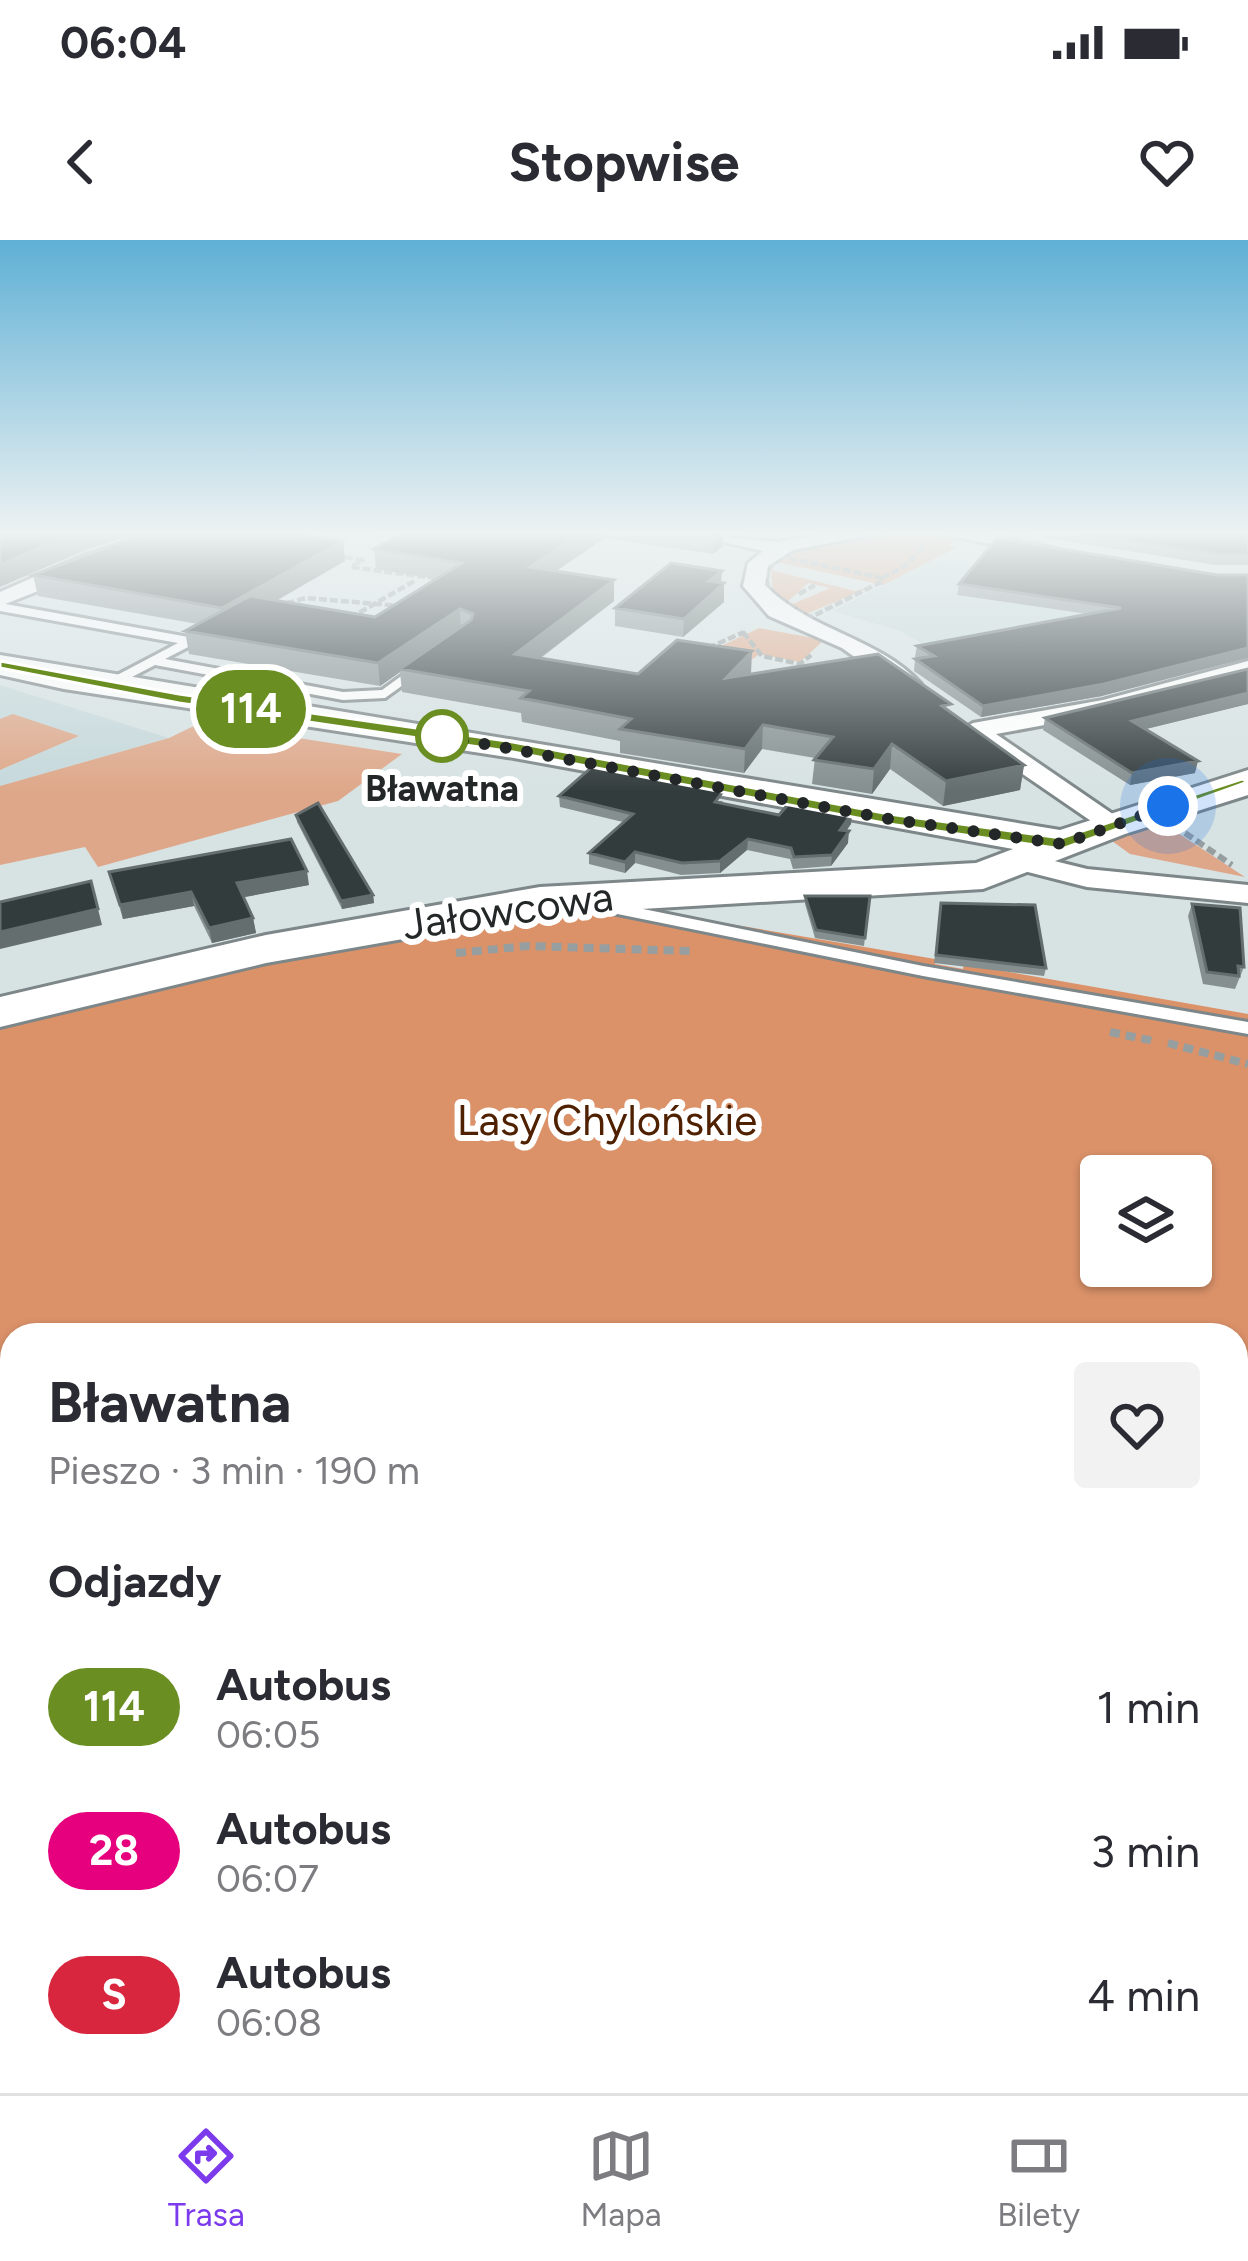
<!DOCTYPE html>
<html lang="pl">
<meta charset="utf-8">
<style>
body{margin:0;font-family:Figtree,sans-serif;background:#f2f2f3;color:#2b2b33;height:100vh;display:flex;flex-direction:column;font-size:45px;white-space:nowrap}
*{box-sizing:border-box;margin:0}
p{font-size:39px;color:#7c7c81}
.icon{flex:none;width:66px;height:66px;fill:none;stroke:currentColor;stroke-width:2;stroke-linecap:round;stroke-linejoin:round}
.map{position:relative;flex:1;overflow:hidden}
.drawer{position:absolute;left:0px;top:1083px;width:1248px;height:771px;display:flex;flex-direction:column;background:#fff;border-radius:36px 36px 0 0;box-shadow:0 3px 9px #0004}
.drawer>*{flex:none}
.badge{padding:0 24px;border-radius:39px;font-size:42px;line-height:78px}
.buttons{position:absolute;left:1080px;top:915px;display:grid;gap:24px}
.buttons a{display:grid;place-items:center;width:132px;height:132px;border-radius:12px;background:#fff;box-shadow:0 3px 9px #0004;font-size:60px}
.you{position:absolute;width:60px;height:60px;margin:-30px;border:9px solid #fff;border-radius:50%;background:#1a73e8;box-shadow:0 0 0 18px #1a73e833}
.map>.badge{position:absolute;translate:-50% -50%;box-shadow:0 0 0 6px #fff}
h2{padding:0 48px;font-size:45px;line-height:108px}
.round{display:grid;place-items:center;flex:none;width:126px;height:126px;border-radius:12px;background:#f2f2f3}
.headline{display:flex;align-items:center;justify-content:space-between;height:204px;padding:0 48px}
h1{font-size:57px;font-weight:700;line-height:90px}
ul{padding:0;list-style:none}
li{display:flex;align-items:center;gap:36px;height:144px;padding:0 48px}
li div{flex:1}
li b{display:block;font-size:45px}
li em{font-style:normal}
li .badge{min-width:132px;font-weight:700;text-align:center}
.status{display:flex;justify-content:space-between;align-items:center;height:84px;padding:0 60px;background:#fff;direction:ltr}
.status svg{height:33px;fill:currentColor}
header{display:flex;justify-content:space-between;align-items:center;height:156px;padding:0 48px;background:#fff;font-size:54px;font-weight:700}
.dock{display:flex;justify-content:space-around;align-items:center;height:168px;border-top:3px solid #e1e1e2;background:#fff;font-size:33px;color:#7c7c81}
.dock a{display:grid;justify-items:center;gap:6px}
.dock .selected{color:#7c3aed}
.map>svg:first-child{display:block}
</style>
<div class="status"><b>06:04</b><svg viewBox="0 0 49 12"><path d="M0 12V9h3v3zM5 12V6h3v6zM10 12V3h3v9zM15 12V0h3v12zM26 1h20v11H26zM47 4h2v5h-2z"/></svg></div>
<header><svg class="icon" aria-label="back" viewBox="0 0 24 24"><path d="M15 5l-7 7 7 7"/></svg>Stopwise<svg class="icon" aria-label="heart" viewBox="0 0 24 24"><path d="M12 20l-8-8c-3-5 5-10 8-4 3-6 11-1 8 4z"/></svg></header>
<div class="map">
<svg width="1248" height="1853" viewBox="0 0 1248 1853">
<rect width="100%" height="100%" fill="#d7e2e3"/>
<path fill="#c5d8db" d="M932,320L1021,333L1205,364L935,411L900,391L833,371Z
M0,445L169,498L0,546Z"/>
<path fill="#dea789" d="M912,293L959,298L949,305L956,308L883,345L772,321L801,307Z
M771,330L855,351L871,347L806,374L788,366L830,348L808,343L785,364L773,353Z
M759,388L824,400L800,422L760,414L745,424L702,415Z
M13,474L79,496L0,530V479Z
M200,483L402,514L338,561L98,627L85,607L0,625V546L169,498Z
M1158,580L1245,637L1130,614L1112,601Z"/>
<path fill="#db9269" fill-rule="evenodd" d="M607,663L935,719V724L963,729L964,724L1248,774V1853H0V784C201,731 402,694 607,663ZM1101,936H1191V1026H1101ZM12,1095H1236V1842H12Z"/>
<g fill="none" stroke-linecap="round" stroke-linejoin="round">
<defs>
<path id="lane" d="M0,363L194,398V404L165,419L343,452L382,450L418,424L428,427L385,458L343,460L155,425L107,450L100,446L102,443L178,403L0,371Z
M594,659L923,726L1248,782V794L923,736L588,668V660Z"/>
<path id="street" d="M155,293H185L0,366V352L87,314Z
M685,293L778,302L831,293H880L793,310L768,326L765,345C807,390 878,397 921,444L900,449L842,408L769,376L743,346L748,323L763,311Z
M936,293H982L1057,309L1047,315Z
M1248,421V435L1105,474L996,494L1120,579V591L1110,594L960,491L973,483L1103,460Z
M1022,613L1087,629L1248,645V663L1087,647L1012,628L1007,622L1012,616Z"/>
<path id="secondary" d="M0,415L1060,590L1248,530V555L1125,594L983,649L540,675L266,723L0,787V757L266,695L540,647L976,623L1013,609L514,518L64,449L0,435Z"/>
</defs>
<use href="#lane" stroke="#7d8688" stroke-width="6"/>
<use href="#street" stroke="#7d8688" stroke-width="6"/>
<use href="#secondary" stroke="#7d8688" stroke-width="6"/>
<path stroke="#969e9f" stroke-width="4.5" stroke-dasharray="8 3" stroke-linecap="butt" d="M375,293L402,296
M334,315L363,320L351,327L434,338
M778,316L878,337L883,341L809,378L769,353L766,335Z
M882,338L904,327L925,305
M799,354L815,345
M276,366L306,358L401,366
M350,378L416,340
M743,392L762,416L800,424L811,415
M708,408L744,392"/>
<path stroke="#969e9f" stroke-width="6" stroke-dasharray="9 4.5" stroke-linecap="butt" d="M1185,593L1232,625"/>
<path stroke="#969e9f" stroke-width="8" stroke-dasharray="10 6" stroke-linecap="butt" d="M456,713L527,706L692,711
M1110,792L1154,801
M1168,803L1248,824"/>
<use href="#lane" fill="#fff" fill-rule="evenodd"/>
<use href="#street" fill="#fff" fill-rule="evenodd"/>
<use href="#secondary" fill="#fff" fill-rule="evenodd"/>
</g>
<path fill="#858f90" d="M404,293H723V306L713,314L605,298L556,331L614,340V361L541,418L638,434H751L950,471L1024,525L1020,550L943,566L890,529L872,554L812,544L815,518L762,509L744,533L620,513V501L522,482L521,473L402,452L400,432L380,446L189,414L185,391L198,384L38,356L33,335L343,301L345,321L276,361L375,377L436,339L376,329L374,309Z
M1016,293H1248V325H1215Z
M1217,335L1102,456L981,477L914,431L915,419H919L915,417L917,406L1088,374L957,355L959,344Z
M721,343H724V362L683,397L615,386V368Z
M1248,429V464L1145,489L1195,533L1130,545L1043,490L1045,478Z
M559,556L723,561L721,563L779,575L852,573L851,584L846,591L848,603L831,626L793,629L790,619L747,610L720,633L681,635L635,623L625,633L589,624V613L623,582L560,567Z
M296,575L373,655L374,663L342,669L297,582Z
M109,632L309,645L243,657L253,678L256,693L212,703L194,666L123,679Z
M805,656H870L864,706L815,698L805,664Z
M941,663L1046,728L1044,736L934,723Z
M1192,664L1244,727L1235,749L1203,744L1188,676Z"/>
<path fill="#646e6f" d="M75,293H140L86,310L0,347V325Z
M582,293H605V298L531,348L530,327Z
M723,293V306L713,314L714,294Z
M343,301L345,321L226,389L222,368Z
M722,331L721,346L724,343V362L683,397L684,379L709,341Z
M614,340V361L516,436L515,414Z
M460,369L461,391L400,429V432L380,446L378,423Z
M1248,408V418L1102,456L981,477L983,466Z
M752,411L751,434L726,438Z
M1248,453V464L1130,493L1132,481Z
M763,485L762,509L744,533L745,509Z
M892,504L890,529L872,554L874,529Z
M1198,521L1195,533L1130,545L1132,533Z
M1024,525L1020,550L943,566L946,541Z
M852,573L851,584L839,601L840,590Z
M849,591L848,603L831,626L832,615Z
M748,599L747,610L720,633V621Z
M635,612V623L625,633V622Z
M307,631L309,645L240,658L237,643Z
M191,652L194,666L123,679L120,665Z
M373,655L374,663L342,669L341,661Z
M98,669L102,685L0,709V692Z
M253,678L256,693L212,703L209,688Z"/>
<path fill="#333c3d" stroke="#646e6f" stroke-width="3" d="M0,293H75L0,325Z
M144,293H292L343,301L222,368L33,335Z
M404,293H582L530,327L614,340L515,414L638,434L677,400L752,411L726,438L878,414L951,464L942,466L1024,525L946,541L892,504L874,529L814,520L833,497L763,485L745,509L620,489L631,479L521,458L529,451L400,429L471,380L473,374L460,369L378,423L185,391L250,356L375,377L462,323L374,309Z
M1076,293H1248V314H1218Z
M997,298L1217,335H1248V408L1104,444L983,466L915,419L934,416L917,406L1121,368L959,344Z
M671,323L722,331L709,341L724,343L684,379L615,368Z
M1248,429V453L1132,481L1198,521L1132,533L1045,478Z
M593,526L724,550L715,562L779,575L790,562L852,573L840,590L849,591L832,615L794,617L791,608L748,599L720,621L682,623L635,612L625,622L589,613L633,574L559,556Z
M318,563L373,655L341,661L296,575Z
M291,599L307,631L237,643L253,678L209,688L191,652L120,665L109,632Z
M91,641L98,669L0,692V662Z
M805,656H870L865,698L816,690Z
M941,663L1035,665L1046,728L936,715Z
M1192,664L1240,668L1244,727L1238,726L1239,736L1207,732Z"/>
<linearGradient id="sky" x2="0" y2="1"><stop stop-color="#5fb0d5"/><stop offset="0.53" stop-color="#edf2f2"/><stop offset="1" stop-color="#edf2f2" stop-opacity="0"/></linearGradient>
<rect width="1248" height="552" fill="url(#sky)"/>
<path fill="#6b8e23" stroke="#fff" stroke-width="3" d="M0,421L179,454L513,502L889,574L1061,598L1242,539L1248,542L1062,609L889,584L513,512L179,463L0,428Z"/>
<g fill="none" stroke-linecap="round" stroke-linejoin="round">
<path stroke="#232727" stroke-width="12" stroke-dasharray="0 21.6" d="M442,496L889,579L1062,604L1168,566"/>
</g>
<circle fill="#fff" stroke="#6b8e23" stroke-width="6" cx="442" cy="496" r="24"/>
<g text-anchor="middle" stroke-width="12" stroke-linejoin="round" paint-order="stroke">
<g font-size="36" font-weight="bold" fill="#232727" stroke="#fff">
<text x="442" y="561">Bławatna</text>
</g>
<g font-size="42" fill="#232727" stroke="#fff">
<text transform="translate(508 670) rotate(-8)" y="15">Jałowcowa</text>
</g>
<g font-size="42" fill="#4f2101" stroke="#fff">
<text x="607" y="895">Lasy Chylońskie</text>
</g>
</g>
</svg>
<div class="buttons">
<a><svg class="icon" aria-label="layers" viewBox="0 0 24 24"><path d="M12 4l9 5-9 5-9-5zM3 14l9 5 9-5"/></svg></a>
</div>
<div class="you" style="left:1168px;top:566px"></div>
<b class="badge" style="left:251px;top:469px;background:#6b8e23;color:#fff">114</b>
<section class="drawer">
<div class="headline"><div><h1>Bławatna</h1><p>Pieszo · 3 min · 190 m</p></div><a class="round"><svg class="icon" aria-label="heart" viewBox="0 0 24 24"><path d="M12 20l-8-8c-3-5 5-10 8-4 3-6 11-1 8 4z"/></svg></a></div>
<h2>Odjazdy</h2>
<ul>
<li><span class="badge" style="background:#6b8e23;color:#fff">114</span><div><b>Autobus</b><p>06:05</p></div><em>1 min</em></li>
<li><span class="badge" style="background:#e6007e;color:#fff">28</span><div><b>Autobus</b><p>06:07</p></div><em>3 min</em></li>
<li><span class="badge" style="background:#d7263d;color:#fff">S</span><div><b>Autobus</b><p>06:08</p></div><em>4 min</em></li>
</ul>
</section>
</div>
<nav class="dock">
<a class="selected"><svg class="icon" aria-label="directions" viewBox="0 0 24 24"><path d="M12 3l9 9-9 9-9-9zM9 14v-3h6M13 9l2 2-2 2"/></svg>Trasa</a>
<a><svg class="icon" aria-label="map" viewBox="0 0 24 24"><path d="M3 6l6-2 6 2 6-2v14l-6 2-6-2-6 2zM9 4v14M15 6v14"/></svg>Mapa</a>
<a><svg class="icon" aria-label="tickets" viewBox="0 0 24 24"><path d="M3 7h18v10H3zM15 7v10"/></svg>Bilety</a>
</nav>
